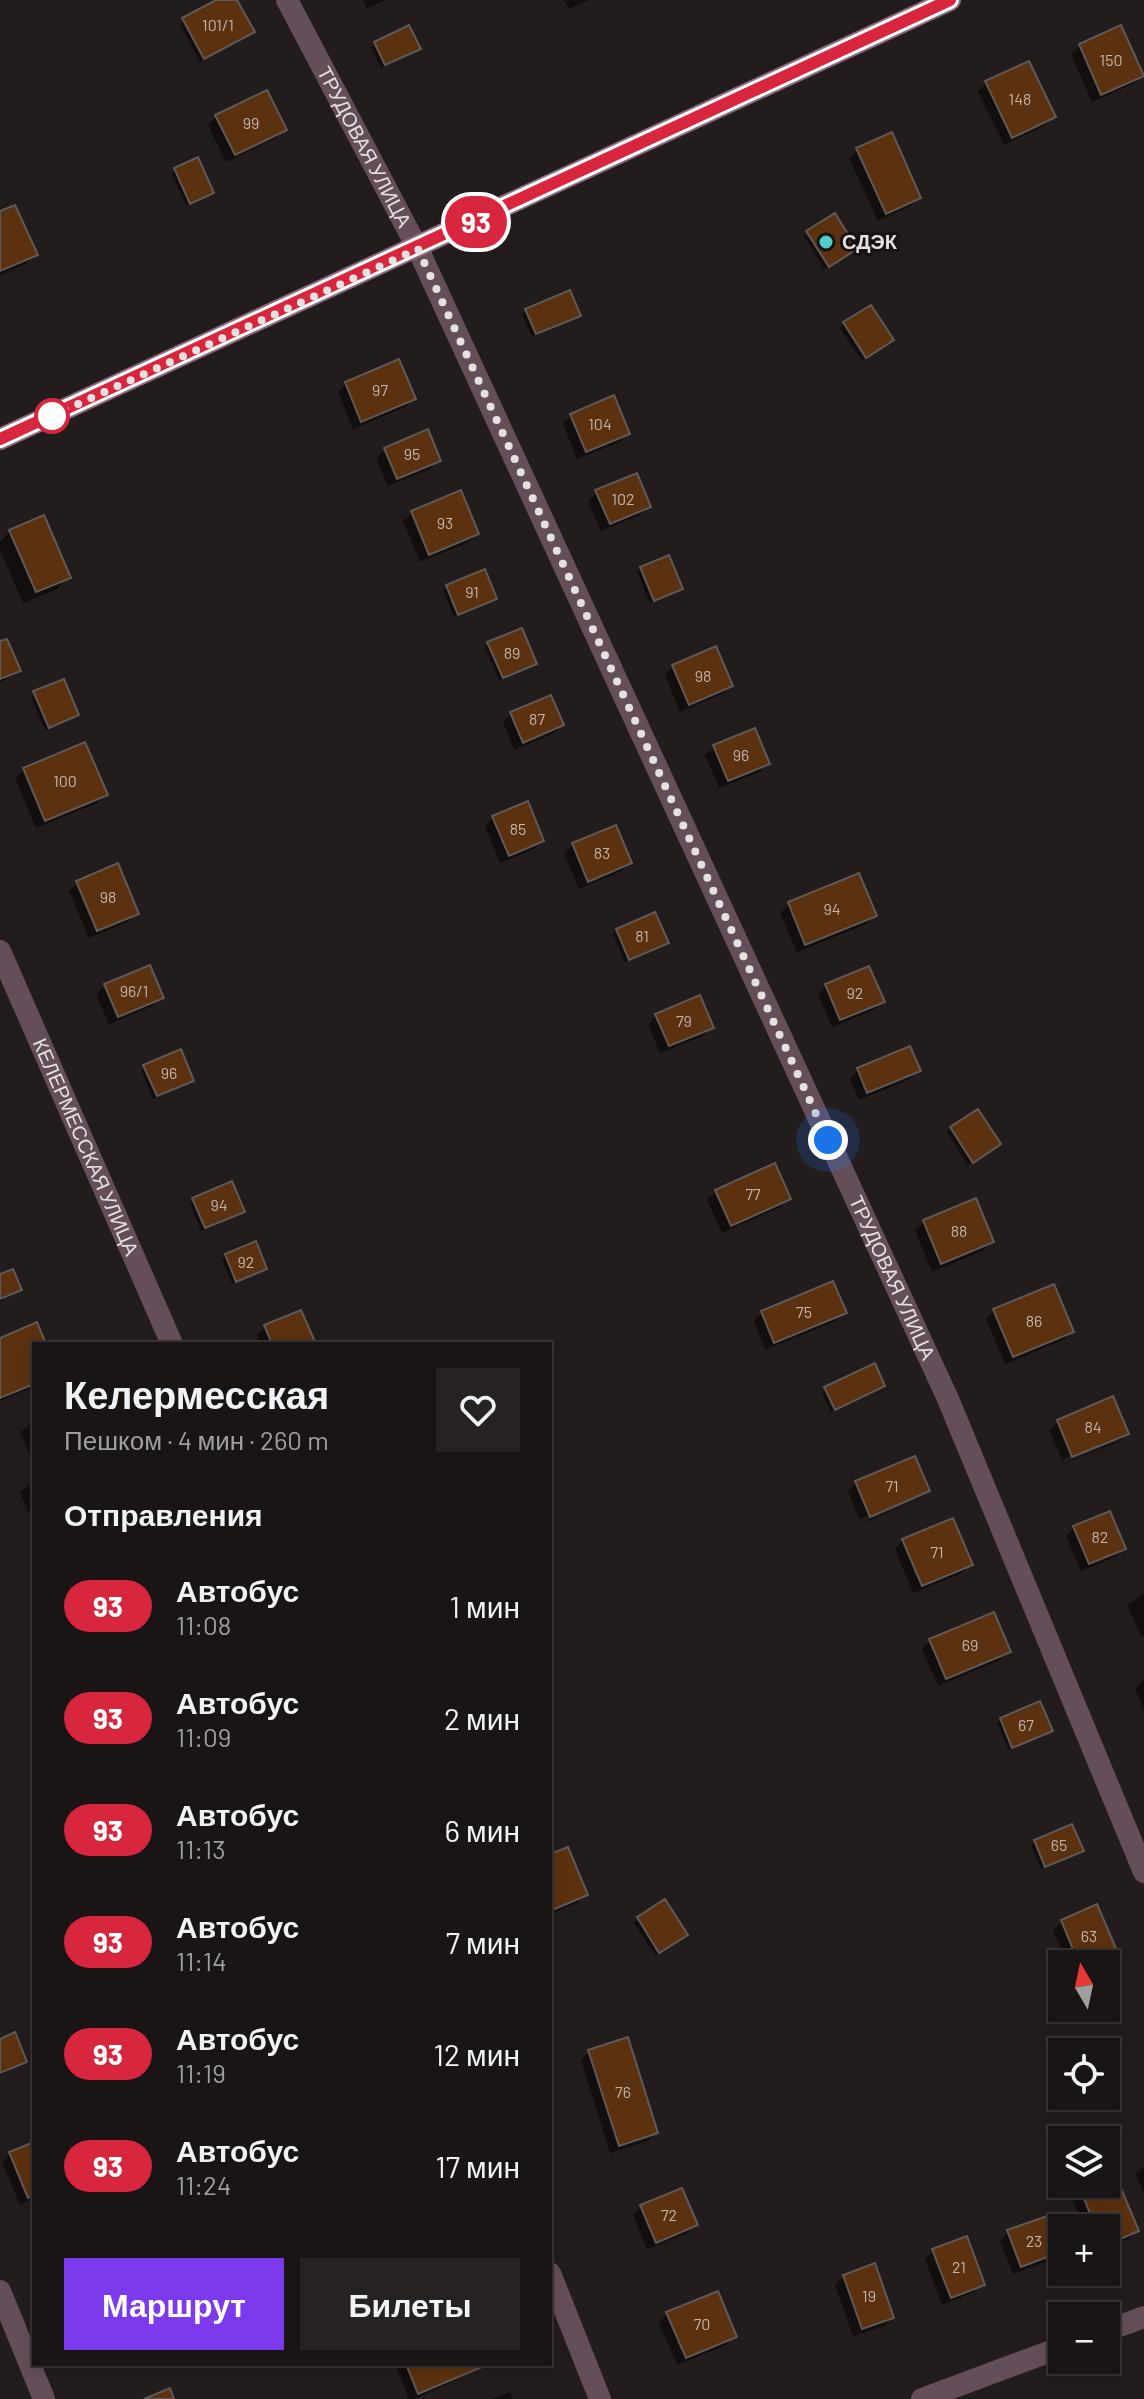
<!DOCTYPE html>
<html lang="ru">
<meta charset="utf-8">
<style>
body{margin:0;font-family:Barlow,sans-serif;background:#272222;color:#f1f3f6;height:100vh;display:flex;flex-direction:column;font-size:30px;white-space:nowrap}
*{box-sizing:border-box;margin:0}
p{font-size:26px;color:#9f9fa0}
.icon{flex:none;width:44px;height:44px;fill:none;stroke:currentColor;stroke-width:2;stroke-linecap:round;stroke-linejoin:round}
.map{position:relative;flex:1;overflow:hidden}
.sheet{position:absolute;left:32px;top:1342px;width:520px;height:1024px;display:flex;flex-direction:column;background:#1a1515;border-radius:0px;box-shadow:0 4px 12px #0003,0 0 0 2px #383434}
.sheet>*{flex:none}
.badge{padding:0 16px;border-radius:26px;font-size:28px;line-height:52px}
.needle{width:52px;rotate:351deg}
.controls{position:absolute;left:1048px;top:1950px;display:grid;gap:16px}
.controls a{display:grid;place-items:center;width:72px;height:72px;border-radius:0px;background:#1a1515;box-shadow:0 4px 12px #0003,0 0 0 2px #383434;font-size:40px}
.you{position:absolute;width:40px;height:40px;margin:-20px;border:6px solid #fff;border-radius:50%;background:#1a73e8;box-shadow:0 0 0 12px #1a73e833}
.map>.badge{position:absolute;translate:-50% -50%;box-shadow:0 0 0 4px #fff}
h2{padding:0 32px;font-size:30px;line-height:72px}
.round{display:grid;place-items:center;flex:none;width:84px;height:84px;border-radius:0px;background:#272222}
.head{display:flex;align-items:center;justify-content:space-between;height:136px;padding:0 32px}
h1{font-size:38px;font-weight:700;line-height:60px}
.cta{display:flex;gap:16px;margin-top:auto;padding:16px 32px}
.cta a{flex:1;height:92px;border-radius:0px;background:#7c3aed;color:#fff;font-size:32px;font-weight:700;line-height:92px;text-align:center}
.cta a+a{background:#272222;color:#f1f3f6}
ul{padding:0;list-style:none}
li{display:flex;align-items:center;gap:24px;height:112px;padding:0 32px}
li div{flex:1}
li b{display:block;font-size:30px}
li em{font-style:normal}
li .badge{min-width:88px;font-weight:700;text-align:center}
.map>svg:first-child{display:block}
</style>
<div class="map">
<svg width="1144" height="2399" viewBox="0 0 1144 2399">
<rect width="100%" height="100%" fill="#221c1c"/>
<path fill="#0007" fill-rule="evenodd" d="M220,0H235L252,32L200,62L180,24Z
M363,0H385L367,9Z
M564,0H589L569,9Z
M375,43L418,48L381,68L371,47Z
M1080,46L1142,75L1133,84L1092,102L1071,54Z
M986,83L1053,117L1045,125L1004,145L978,92Z
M216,117L284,130L276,138L226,162L208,125Z
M858,150L919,198L910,206L878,221L849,158Z
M175,170L212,192L186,206L172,174Z
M0,213L35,254L27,263L0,275Z
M807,233L851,252L824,269L804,236Z
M871,307L888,343L862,361L840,328Z
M526,310L579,315L532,337L522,314Z
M346,384L414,399L405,407L353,429L338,392Z
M571,416L628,433L620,442L577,459L563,424Z
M385,449L438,460L430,469L388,486L376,458Z
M597,492L649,507L640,515L601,531L588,501Z
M460,493L477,534L469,542L420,562L403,521L412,513Z
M10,531L68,577L56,590L23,603L0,550V542Z
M641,569L680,588L650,603L637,572Z
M447,587L495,598L454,617L443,590Z
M0,644L18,670L0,683Z
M488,644L535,663L499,681L485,647Z
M673,667L731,686L722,694L680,712L665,675Z
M35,693L77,715L45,730L31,697Z
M511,714L562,725L554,733L514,750L503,722Z
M84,745L105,794L97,803L36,828L15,778L24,770Z
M714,747L767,764L759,772L719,788L705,755Z
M493,818L542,840L534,849L500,863L485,826Z
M573,845L630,862L622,871L579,889L564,853Z
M858,875L874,915L866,924L797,952L780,913L789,904Z
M78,882L136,913L128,922L89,938L69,891Z
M617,931L666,943L625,962L613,934Z
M105,986L161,998L153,1006L109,1024L96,994Z
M826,986L882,1001L874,1010L832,1027L818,994Z
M656,1015L711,1027L703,1036L660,1053L648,1024Z
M145,1067L191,1080L153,1099L141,1070Z
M858,1070L919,1071L910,1079L859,1100L850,1079Z
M951,1129L995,1148L968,1165L947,1132Z
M716,1192L788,1199L780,1207L722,1233L707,1200Z
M194,1200L242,1211L201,1231L190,1204Z
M924,1222L992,1241L984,1250L932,1272L915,1230Z
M226,1256L265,1269L232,1284L222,1259Z
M0,1276L19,1289L0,1302Z
M994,1311L1072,1332L1063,1340L1005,1364L986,1319Z
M844,1312L836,1321L765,1350L754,1321L762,1313Z
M265,1327L314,1344H261L257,1335Z
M0,1340L44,1344H34V1387L0,1401Z
M825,1389H879L831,1412L822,1393Z
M34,1421V1464L20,1432Z
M1058,1422L1127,1434L1118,1442L1064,1464L1049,1430ZM1119,1436V1440L1064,1463L1062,1459Z
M34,1481V1519L32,1520L20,1492Z
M856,1482L927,1491L919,1499L861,1524L848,1491ZM920,1493V1498L861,1523L860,1519Z
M1074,1528L1123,1548L1115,1557L1081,1571L1066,1536Z
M903,1540L971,1565L962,1573L913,1593L895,1549Z
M1144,1593V1634L1141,1636L1127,1605Z
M931,1640L1008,1651L1000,1660L938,1686L922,1649Z
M1143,1680H1144V1710L1135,1689Z
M1001,1719L1050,1731L1009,1750L997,1723Z
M1071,1827L1081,1850L1041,1869L1031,1845Z
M550,1856L585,1895L577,1903L550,1914Z
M665,1902L682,1938L655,1955L634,1923Z
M1062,1922L1114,1951L1094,1964H1068L1053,1930Z
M0,2041L25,2061L0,2076Z
M589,2052L656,2133L648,2141L610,2153L581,2060Z
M34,2144V2198L20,2205L2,2162L10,2154Z
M1144,2166V2194L1136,2174Z
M1106,2171L1136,2231L1128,2239L1106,2248V2228H1085L1069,2192L1077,2184H1106Z
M641,2207L695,2225L687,2233L647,2250L633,2215Z
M1008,2232L1059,2252L1050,2260L1013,2274L1000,2241Z
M933,2251L983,2284L974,2292L942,2305L925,2259Z
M844,2276L892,2317L884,2326L853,2336L835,2285Z
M667,2314L735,2336L726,2345L677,2365L659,2322Z
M395,2364H491L414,2399H409Z
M510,2392L513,2399H492Z"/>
<path fill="#5b310f" stroke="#5f5a57" stroke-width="2" d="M216,0H237L255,32L204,59L182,18Z
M409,25L421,49L385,65L374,42Z
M1121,25L1144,76L1101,95L1079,44Z
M1029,61L1056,117L1012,138L985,81Z
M267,90L287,130L235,155L215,115Z
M892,132L921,198L886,214L856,148Z
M198,157L214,193L190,204L174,168Z
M15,205L38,255L0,271V211Z
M835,213L857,249L829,267L806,231Z
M570,290L581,316L536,334L525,309Z
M871,305L894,340L866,358L843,322Z
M399,359L416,399L361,422L345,382Z
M614,395L630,434L586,452L570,414Z
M428,429L441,461L397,479L384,448Z
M637,473L651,507L610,524L595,490Z
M461,490L479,534L429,555L411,511Z
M44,515L71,578L36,592L9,530Z
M669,555L683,589L654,601L640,567Z
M485,569L497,599L458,615L446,585Z
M522,628L537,664L503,678L487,642Z
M7,639L21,671L0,679V641Z
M716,646L733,686L689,705L672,665Z
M64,679L79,715L49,728L33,691Z
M551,695L564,725L523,743L510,712Z
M755,728L770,764L728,781L713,745Z
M85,742L108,795L45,821L23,768Z
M528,801L544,841L509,856L492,816Z
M616,825L632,863L588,882L572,843Z
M118,863L139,914L97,931L76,881Z
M859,873L877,916L805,945L788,902Z
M655,912L669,943L629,960L616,929Z
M150,965L164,998L118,1017L104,984Z
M869,966L885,1002L840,1020L825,984Z
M700,995L714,1028L669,1046L655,1014Z
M910,1046L921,1071L867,1093L857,1068Z
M181,1049L194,1081L157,1096L143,1065Z
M978,1109L1001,1144L973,1163L950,1127Z
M775,1163L791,1199L731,1226L715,1190Z
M232,1181L245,1212L205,1228L192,1198Z
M976,1198L994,1242L941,1264L923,1220Z
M256,1241L267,1269L236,1282L225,1254Z
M13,1269L22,1290L0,1299V1274Z
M833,1281L847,1313L774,1343L761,1311Z
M1054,1284L1074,1332L1013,1357L993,1309Z
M301,1310L316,1344H272L264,1325Z
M37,1322L46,1344H34V1384L0,1398V1338Z
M875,1363L885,1386L835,1410L824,1387Z
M1113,1396L1129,1434L1072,1457L1057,1420Z
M915,1456L930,1491L870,1517L855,1481Z
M1110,1511L1126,1549L1089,1564L1073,1526Z
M953,1518L973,1565L922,1586L902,1539Z
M994,1612L1011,1652L946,1679L929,1639Z
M1040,1701L1053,1731L1012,1748L1000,1718Z
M1072,1824L1084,1851L1045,1867L1034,1840Z
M568,1847L588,1895L550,1911V1854Z
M665,1899L688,1935L659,1953L637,1917Z
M1097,1904L1117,1951L1079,1964L1061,1920Z
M15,2032L27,2062L0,2073V2039Z
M628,2037L658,2133L619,2146L588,2050Z
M34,2142V2195L28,2198L9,2152Z
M1112,2167L1139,2231L1106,2245V2228H1096L1078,2184H1106V2169Z
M682,2188L698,2225L656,2243L640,2205Z
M1047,2216L1061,2252L1021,2267L1007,2230Z
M967,2236L985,2285L951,2298L932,2249Z
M875,2263L894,2318L862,2329L843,2275Z
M718,2291L737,2337L686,2358L666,2312Z
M406,2364H489L418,2394Z
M170,2388L174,2399H144Z"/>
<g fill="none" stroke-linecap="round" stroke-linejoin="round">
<g stroke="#644e5a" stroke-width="22">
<path id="s1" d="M287,0L418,249L948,1399L1144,1872"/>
<path d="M0,2291L44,2399"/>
<path d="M1106,2331L1144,2317"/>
<path d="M922,2399L1062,2347"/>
</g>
<g stroke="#644e5a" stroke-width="22">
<path id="s2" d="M0,951L172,1344"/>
<path d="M550,2273L600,2399"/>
</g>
<path stroke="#8c697c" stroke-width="22" d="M0,439L950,0"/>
</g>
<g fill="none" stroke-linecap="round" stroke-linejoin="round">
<defs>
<path id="line" d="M0,439L950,0"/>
</defs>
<use href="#line" stroke="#fff" stroke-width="18"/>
<use href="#line" stroke="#d7263d" stroke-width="12"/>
<path stroke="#e5e1e1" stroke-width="8" stroke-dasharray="0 14.4" d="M52,416L418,249L828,1140"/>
</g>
<circle fill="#53cdca" stroke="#181313" stroke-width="3" cx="826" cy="242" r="8"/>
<circle fill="#fff" stroke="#d7263d" stroke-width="4" cx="52" cy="416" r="16"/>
<g text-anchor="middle" stroke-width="6" stroke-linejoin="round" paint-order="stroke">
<g font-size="16" fill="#c2b5ac">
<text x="218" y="31">101/1</text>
<text x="1111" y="66">150</text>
<text x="1020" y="105">148</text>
<text x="251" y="129">99</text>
<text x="380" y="396">97</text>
<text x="600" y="430">104</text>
<text x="412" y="460">95</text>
<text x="623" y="505">102</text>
<text x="445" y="529">93</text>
<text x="472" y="598">91</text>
<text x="512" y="659">89</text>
<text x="703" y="682">98</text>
<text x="537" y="725">87</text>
<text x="741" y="761">96</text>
<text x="65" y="787">100</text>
<text x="518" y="835">85</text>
<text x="602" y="859">83</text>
<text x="108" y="903">98</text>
<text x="832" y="915">94</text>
<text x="642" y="942">81</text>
<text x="134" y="997">96/1</text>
<text x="855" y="999">92</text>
<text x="684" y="1027">79</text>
<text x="169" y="1079">96</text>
<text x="753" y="1200">77</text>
<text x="219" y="1211">94</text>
<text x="959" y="1237">88</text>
<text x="246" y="1268">92</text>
<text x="804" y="1318">75</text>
<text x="1034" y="1327">86</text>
<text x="1093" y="1433">84</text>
<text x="892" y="1492">71</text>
<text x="1100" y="1543">82</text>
<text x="937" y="1558">71</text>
<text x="970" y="1651">69</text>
<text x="1026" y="1731">67</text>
<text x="1059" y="1851">65</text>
<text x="1089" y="1942">63</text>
<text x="623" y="2098">76</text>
<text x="669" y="2221">72</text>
<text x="1034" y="2247">23</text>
<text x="959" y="2273">21</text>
<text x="869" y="2302">19</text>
<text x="702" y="2330">70</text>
</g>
<g font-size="20" fill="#e5e1e1" stroke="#181313">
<text dy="7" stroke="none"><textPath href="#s1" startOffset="166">ТРУДОВАЯ УЛИЦА</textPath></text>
<text dy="7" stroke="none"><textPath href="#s2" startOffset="214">КЕЛЕРМЕССКАЯ УЛИЦА</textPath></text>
<text dy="7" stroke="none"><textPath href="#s1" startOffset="1414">ТРУДОВАЯ УЛИЦА</textPath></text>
</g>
<g font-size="20" font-weight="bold" fill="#e5e1e1" stroke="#181313" text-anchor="start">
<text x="842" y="249">СДЭК</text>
</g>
</g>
</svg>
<div class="controls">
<a><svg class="needle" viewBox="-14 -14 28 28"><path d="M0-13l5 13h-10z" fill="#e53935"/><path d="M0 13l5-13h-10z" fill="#9f9fa0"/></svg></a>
<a><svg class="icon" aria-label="locate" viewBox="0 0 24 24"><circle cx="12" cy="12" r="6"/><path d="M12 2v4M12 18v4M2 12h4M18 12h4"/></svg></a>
<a><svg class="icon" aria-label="layers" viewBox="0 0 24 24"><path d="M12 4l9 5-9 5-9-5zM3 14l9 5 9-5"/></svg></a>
<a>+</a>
<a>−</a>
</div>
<div class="you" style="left:828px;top:1140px"></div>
<b class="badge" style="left:476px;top:222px;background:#d7263d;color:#fff">93</b>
<section class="sheet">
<div class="head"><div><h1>Келермесская</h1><p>Пешком · 4 мин · 260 m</p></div><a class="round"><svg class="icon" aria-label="heart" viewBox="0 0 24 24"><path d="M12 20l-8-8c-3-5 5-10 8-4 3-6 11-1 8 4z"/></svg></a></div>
<h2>Отправления</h2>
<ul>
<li><span class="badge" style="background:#d7263d;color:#fff">93</span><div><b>Автобус</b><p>11:08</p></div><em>1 мин</em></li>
<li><span class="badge" style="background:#d7263d;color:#fff">93</span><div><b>Автобус</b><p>11:09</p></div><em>2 мин</em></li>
<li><span class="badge" style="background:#d7263d;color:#fff">93</span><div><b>Автобус</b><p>11:13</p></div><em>6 мин</em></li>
<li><span class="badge" style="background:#d7263d;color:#fff">93</span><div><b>Автобус</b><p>11:14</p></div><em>7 мин</em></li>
<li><span class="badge" style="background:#d7263d;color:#fff">93</span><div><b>Автобус</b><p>11:19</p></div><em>12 мин</em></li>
<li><span class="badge" style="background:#d7263d;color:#fff">93</span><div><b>Автобус</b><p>11:24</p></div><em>17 мин</em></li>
</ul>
<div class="cta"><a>Маршрут</a><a>Билеты</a></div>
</section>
</div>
